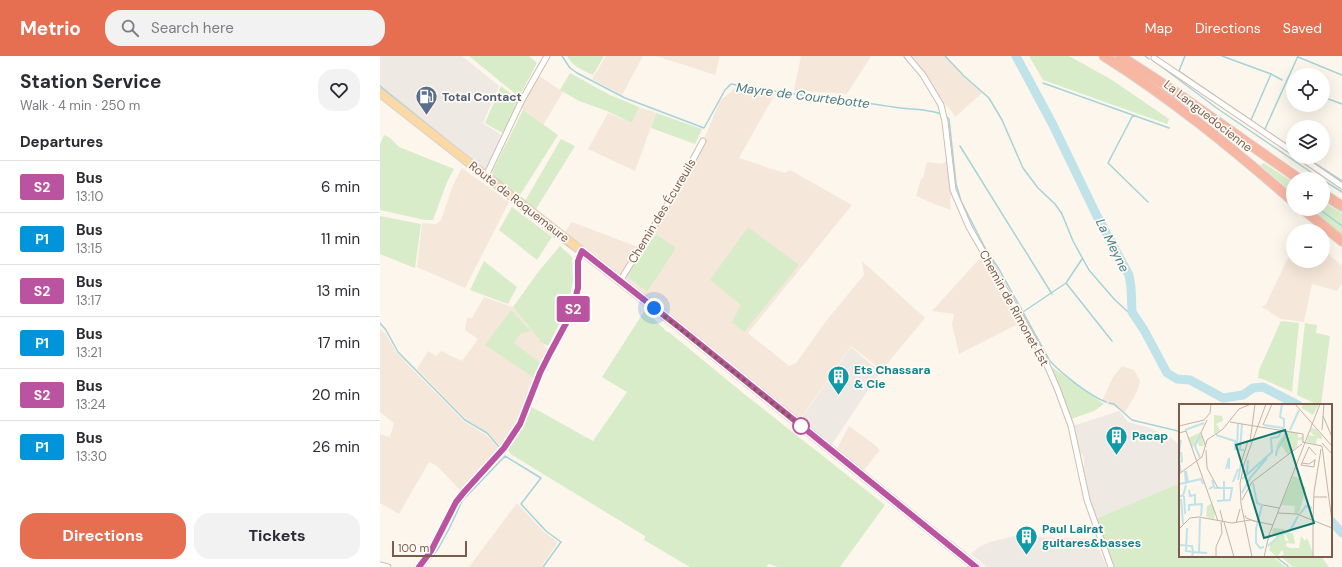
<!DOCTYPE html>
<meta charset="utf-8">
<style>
body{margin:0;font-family:"DM Sans",sans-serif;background:#f2f2f3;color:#2b2b33;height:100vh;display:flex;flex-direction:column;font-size:15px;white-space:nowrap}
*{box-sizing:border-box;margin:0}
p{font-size:13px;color:#7c7c81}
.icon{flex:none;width:22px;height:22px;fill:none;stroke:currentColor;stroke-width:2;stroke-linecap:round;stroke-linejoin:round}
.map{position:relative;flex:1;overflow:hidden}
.side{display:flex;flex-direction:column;background:#fff;width:380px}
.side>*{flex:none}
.badge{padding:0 8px;border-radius:3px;font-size:14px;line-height:26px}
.buttons{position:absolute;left:906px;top:12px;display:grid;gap:8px}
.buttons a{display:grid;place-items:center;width:44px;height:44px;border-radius:50%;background:#fff;box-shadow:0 4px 16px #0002;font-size:20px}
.scale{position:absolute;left:12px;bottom:10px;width:75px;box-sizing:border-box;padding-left:4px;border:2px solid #7a5c4d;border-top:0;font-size:11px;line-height:14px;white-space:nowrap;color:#7a5c4d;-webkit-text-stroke:3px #fffaf3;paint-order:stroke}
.you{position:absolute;width:20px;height:20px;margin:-10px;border:3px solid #fff;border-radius:50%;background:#1a73e8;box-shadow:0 0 0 6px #1a73e833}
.map>.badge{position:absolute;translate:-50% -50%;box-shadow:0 0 0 2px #fff}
h2{padding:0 20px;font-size:15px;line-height:36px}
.round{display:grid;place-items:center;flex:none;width:42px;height:42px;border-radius:16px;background:#f2f2f3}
.headline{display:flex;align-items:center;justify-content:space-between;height:68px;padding:0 20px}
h1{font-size:19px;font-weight:700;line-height:30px}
.button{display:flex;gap:8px;margin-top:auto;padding:8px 20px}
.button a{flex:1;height:46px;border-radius:16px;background:#e76f51;color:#fff;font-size:16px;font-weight:700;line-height:46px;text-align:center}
.button a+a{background:#f2f2f3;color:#2b2b33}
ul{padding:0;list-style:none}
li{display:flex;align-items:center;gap:12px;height:52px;padding:0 20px;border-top:1px solid #e1e1e2}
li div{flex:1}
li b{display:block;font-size:15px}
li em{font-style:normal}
li .badge{min-width:44px;font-weight:700;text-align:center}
header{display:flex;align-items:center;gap:24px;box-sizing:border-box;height:56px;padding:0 20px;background:#e76f51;color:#fff}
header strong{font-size:19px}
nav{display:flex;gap:22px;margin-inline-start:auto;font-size:14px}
.search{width:280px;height:36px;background:#f2f2f3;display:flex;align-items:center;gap:10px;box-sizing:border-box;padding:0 14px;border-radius:16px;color:#7c7c81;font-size:15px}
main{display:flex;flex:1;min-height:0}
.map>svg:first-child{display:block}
</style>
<header>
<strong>Metrio</strong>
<div class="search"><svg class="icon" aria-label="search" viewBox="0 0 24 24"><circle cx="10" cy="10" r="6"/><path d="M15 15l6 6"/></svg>Search here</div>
<nav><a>Map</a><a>Directions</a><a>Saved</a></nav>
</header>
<main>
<section class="side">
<div class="headline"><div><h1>Station Service</h1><p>Walk · 4 min · 250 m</p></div><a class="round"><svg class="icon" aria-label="heart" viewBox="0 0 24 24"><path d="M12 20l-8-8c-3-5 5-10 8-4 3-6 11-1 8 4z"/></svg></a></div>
<h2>Departures</h2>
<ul>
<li><span class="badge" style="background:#ba54a0;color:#fff">S2</span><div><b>Bus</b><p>13:10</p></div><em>6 min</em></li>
<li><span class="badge" style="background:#0095da;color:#fff">P1</span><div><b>Bus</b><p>13:15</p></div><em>11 min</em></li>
<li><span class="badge" style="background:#ba54a0;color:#fff">S2</span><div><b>Bus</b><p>13:17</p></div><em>13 min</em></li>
<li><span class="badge" style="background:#0095da;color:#fff">P1</span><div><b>Bus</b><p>13:21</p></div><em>17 min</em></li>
<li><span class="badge" style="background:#ba54a0;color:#fff">S2</span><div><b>Bus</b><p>13:24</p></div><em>20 min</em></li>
<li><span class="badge" style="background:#0095da;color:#fff">P1</span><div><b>Bus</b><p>13:30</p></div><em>26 min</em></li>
</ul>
<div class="button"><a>Directions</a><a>Tickets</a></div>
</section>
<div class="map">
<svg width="962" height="511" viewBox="0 0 962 511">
<rect width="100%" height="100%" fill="#fdf6ec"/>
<path fill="#f5e8da" d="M226,0H263L242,39L212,23Z
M276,0H340L335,19Z
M421,0H491L467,38L414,34Z
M530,0H564L580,17L602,37L575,61L573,57L562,45L549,22Z
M158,19L183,36L163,69L141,52Z
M355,32L395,38L359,102L404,117L410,114L472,149L368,277L409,310L416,307L446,265L484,219L482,205L545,262L502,314L471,290L420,364L304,269L184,177L192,166L258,191L275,173L315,104L340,45Z
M259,51L276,57L255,115L208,93L228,57L252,67Z
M547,106L563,108L564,106H568L572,136L570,144L571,154L552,147L536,140L541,123L543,122Z
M82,112L129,146L85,232L37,211L42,167L56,168L61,164L73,129Z
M943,193L962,210V227L957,235L932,228L924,266L901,263L882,251L886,248L907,204L913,196V205H943Z
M601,201L631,252L638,268L579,298L572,269L574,258L552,255Z
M104,241L133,251L168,294L153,328L142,358L121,391L107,376L86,363L37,313L48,295L56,300L61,295L82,305L98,283L85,274L87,262H92Z
M0,273L6,278L16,296L35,316L85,366L106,379L120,393L81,435L57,410L49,406L19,458L0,447V378L10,381L14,367L0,356Z
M742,310L754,314L760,325L757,336L745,356L722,345L733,321Z
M469,370L495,389L500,394L484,414L456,394Z
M137,447L165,477L178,486L161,511H89Z"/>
<path fill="#efe9e4" d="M0,0H82L119,30L103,67L123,80L105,116L0,30Z
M471,291L500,316L451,390L420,365Z
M739,355L748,366L770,372L791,382L800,389V427L715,463L709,445L703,415L704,406L703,399L700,397L693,370Z
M634,480L714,483L727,511H607L591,498L599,491L610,486Z"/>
<path fill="#d8ecc9" d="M89,0H149L157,7L139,41Z
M187,0H224L213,19C204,15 192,10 187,0Z
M649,0H689L732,24L789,63L787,68L663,24Z
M190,17L230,39L259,51L252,67L227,55L199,45L180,34Z
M121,30L140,45L124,78L105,67Z
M143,54L178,79L140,139L113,120L112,116Z
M276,57L322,73L315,88L271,72Z
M4,79L10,82L19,91L74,113L67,126L53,164H45L0,154V89Z
M181,83L195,90L156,153L145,145Z
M884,107L913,126V137L880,109Z
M943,146L962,157V179L932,153H943Z
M132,151L172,181L157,204L119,174Z
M0,160L41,168L35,212L0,198Z
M368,171L419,209L364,276L352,266L361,249L330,224Z
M276,178L296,192L267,236L245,219L263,189L270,181L273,182Z
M180,190L192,201L193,225L188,251L168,290L162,287L133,251L159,215Z
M104,205L137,231L128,248L90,234Z
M131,254L151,275L141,277L134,287L160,307L154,322L105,289Z
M265,254L286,275L290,277L363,337L505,449L460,511H398L389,508L386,511H310L264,484L265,480L132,399L127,393L140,372L150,350L213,385L247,336L222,321Z
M901,265L919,267L912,336L885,324L878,322L879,314Z
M925,267L937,269L936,277L950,280L941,349H938L917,339Z
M669,309L724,348L714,355L691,363Z
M800,427V500H892L906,511H733L715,463Z
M900,500H941L949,511H913Z"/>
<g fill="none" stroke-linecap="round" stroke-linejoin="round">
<path stroke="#a5d3da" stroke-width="1.5" d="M182,0L190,12L197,17L245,42L324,72L345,34L351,28C405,38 459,43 513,51C529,54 546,52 561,58
M565,0L584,20L609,42L622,64L643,112L658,132L675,148L682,158L693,185L709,214L734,243L747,255L752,256
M765,0L769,3
M805,0L799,15L913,93
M842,0L891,18
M918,1L962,19
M774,5L838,53L941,123
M907,26L913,28
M663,27L789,72
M0,30L68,85
M943,41L962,48
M753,59L728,107L768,146
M567,61L569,63L576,128L581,145L605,192L619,213L670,305C682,318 710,340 726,346
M871,64L891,18L902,24
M885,73L918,0
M580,90L672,238
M925,101L962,125
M117,123L156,154
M943,124L962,136
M116,133L175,181
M939,153L962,170
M182,186L196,196
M686,227L732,285
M643,256L686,227L702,203
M0,267L6,274L18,296L85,364L107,377L120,392
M729,347L734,348L752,364L798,375L800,379
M125,400L161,422L141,448L166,475L181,486L163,511
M895,500L909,511
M44,511L58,493L69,473L82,445L125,400"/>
<path stroke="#bfe3e8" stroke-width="9" d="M636,0L673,69L717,160L749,219L751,231L752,256L764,274L787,317L797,323L810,324L843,342L863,339L873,332L883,331L918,349
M951,465L962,477"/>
<defs>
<path id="minor" d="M527,0L543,19L561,49L565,66L573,134L589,171L663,300L677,332L691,370L707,444L731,511
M774,2L913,96
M920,101L962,130
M106,120L142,44L167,0
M240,225L300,128L323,85
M0,509L8,511
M38,511L51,495L76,446L85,435L124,392L140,368L156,327L169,297L191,258L198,232V205L202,195"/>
<path id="primary" d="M0,37L300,272L596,511"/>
<path id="motorway" d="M724,0C791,42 853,93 913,145
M740,0L791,33L919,123
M943,138L962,150
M923,153L962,185"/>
</defs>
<use href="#minor" stroke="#d1beb0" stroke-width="7"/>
<use href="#primary" stroke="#dad1cd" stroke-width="10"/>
<use href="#motorway" stroke="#dad1cd" stroke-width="11"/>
<use href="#minor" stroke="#fff" stroke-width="5"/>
<use href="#primary" stroke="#fbd9a5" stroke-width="8"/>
<use href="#motorway" stroke="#f7b7a3" stroke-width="9"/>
</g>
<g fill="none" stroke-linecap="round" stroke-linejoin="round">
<defs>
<path id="line" d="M39,511L51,495L76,446L85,435L124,392L140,368L160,317L170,297L191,258L198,232V205L202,195L300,272L596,511"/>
</defs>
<use href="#line" stroke="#fff" stroke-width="9"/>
<use href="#line" stroke="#ba54a0" stroke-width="6"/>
<path stroke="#7a5c4d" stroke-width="4" stroke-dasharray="0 7.2" d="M274,252L421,370"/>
</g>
<defs>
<symbol id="fuel-pin" viewBox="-11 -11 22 30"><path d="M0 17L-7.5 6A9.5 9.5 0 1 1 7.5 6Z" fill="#5c6f8a" stroke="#fffaf3"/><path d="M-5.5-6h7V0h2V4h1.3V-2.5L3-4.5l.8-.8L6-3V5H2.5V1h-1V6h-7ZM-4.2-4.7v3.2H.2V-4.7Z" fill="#fff"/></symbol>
<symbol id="building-pin" viewBox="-11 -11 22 30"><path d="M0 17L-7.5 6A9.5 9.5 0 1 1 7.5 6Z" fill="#0f9aa8" stroke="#fffaf3"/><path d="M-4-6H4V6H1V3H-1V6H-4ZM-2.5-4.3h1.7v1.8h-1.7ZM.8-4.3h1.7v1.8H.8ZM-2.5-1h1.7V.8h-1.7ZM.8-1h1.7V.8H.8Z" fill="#fff"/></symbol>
</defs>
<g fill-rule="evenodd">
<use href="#fuel-pin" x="34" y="28" width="25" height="34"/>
<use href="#building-pin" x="446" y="308" width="25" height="34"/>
<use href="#building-pin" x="724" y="368" width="25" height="34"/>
<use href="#building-pin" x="634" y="468" width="25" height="34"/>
</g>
<circle fill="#fff" stroke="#ba54a0" stroke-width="2" cx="421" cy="370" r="8"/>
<g text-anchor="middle" stroke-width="3.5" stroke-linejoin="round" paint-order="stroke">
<g font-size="12" font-weight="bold" fill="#4e5e75" stroke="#fffaf3" text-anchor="start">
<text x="62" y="45">Total Contact</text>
</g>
<g font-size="12" fill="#7a5c4d" stroke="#fffaf3">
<text transform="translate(828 60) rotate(38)" y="4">La Languedocienne</text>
<text transform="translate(139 146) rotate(38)" y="4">Route de Roquemaure</text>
<text transform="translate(282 155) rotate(-59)" y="4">Chemin des Écureuils</text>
<text transform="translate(634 252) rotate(61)" y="4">Chemin de Rimonet Est</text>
</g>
<g font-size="12" font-weight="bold" fill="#0d838f" stroke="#fffaf3" text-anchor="start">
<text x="474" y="318">Ets Chassara<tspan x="474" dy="14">&amp; Cie</tspan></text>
<text x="752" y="384">Pacap</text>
<text x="662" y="477">Paul Lairat<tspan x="662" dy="14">guitares&amp;basses</tspan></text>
</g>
<g font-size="13" font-style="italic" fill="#437c86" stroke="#fffaf3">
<text transform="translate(423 39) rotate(7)" y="5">Mayre de Courtebotte</text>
<text transform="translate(733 189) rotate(63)" y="5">La Meyne</text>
</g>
</g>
<g transform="translate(799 348)">
<rect width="153" height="153" fill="#fdf6ec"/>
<path d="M123,0H140L134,11L123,4ZM35,11L43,12L44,17L37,20L41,26L35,30ZM132,24L137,25L143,32V35L138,34L137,40L128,38L129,31L136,32L131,28ZM107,26L110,27L109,29L111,27L119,29V34L125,32L123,37L119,36L118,43L109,51L102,41L96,44ZM22,28L25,42H20L19,38L13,44L9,34ZM114,72L123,75V82L127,83L120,110L115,109L116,102L102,101ZM33,99L36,108L35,115L27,113L28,102ZM94,124L105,125L106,136L110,138L106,129H114L116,140L107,139V142L111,144H120L122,132L126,137L128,134L134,149L133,153H106L102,152L105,150L103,146L98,153L90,146L92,139L99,133L93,132Z" fill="#d8ecc9"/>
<path fill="none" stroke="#bfe3e8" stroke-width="2" d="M85,21L104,24M6,26L25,19M111,26L120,6M21,31L16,42L21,54M37,31L56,37V45L65,46M58,45L59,20M61,45L63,20M0,48L2,36M0,49H2L3,57L0,58L2,68M97,52L98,46L109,29M47,65L50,54V65M6,67L7,80M7,67L9,79M68,69L69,56M63,75L93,48L92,34L99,33L105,23V15L101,13L103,0M59,76L62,60M54,78L59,65M74,79L78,99L83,101L77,125V139L81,144L85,143M1,80L22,75L24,80M35,84H53L51,96L38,97M30,85L35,82L33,76M10,86L11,92L16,91V100M63,89L71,74L88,54M0,92H4L7,81M5,92L6,110M2,95L4,120M45,97V77M10,107V101L23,100L22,112M121,110L127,102L133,104M8,124L7,147L14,148L13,153M101,131L111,127L119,112M0,141L13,142L14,148L28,149M89,142L100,132M20,148L21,114"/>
<path fill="none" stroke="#c5b3a7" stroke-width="1" d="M116,0L153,42M144,12L153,33M51,18L124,30V38M84,21L93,0M0,22L25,16L31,9L32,0M143,26L145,0M0,29L7,27L39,117M71,38L76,0M123,38L143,42L153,117M143,39L153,50M27,43L22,29L28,16M27,46L28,64L39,84M136,55L135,63L122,61L130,43L137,51M62,59L69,37M123,59L130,60L136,56M0,70L23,53L28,36L44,25L60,5L72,0M135,93H148M63,96L73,78L123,40M84,101L100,104M41,106L44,118M99,109L118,110L153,124M66,111L67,114L78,118M134,116L135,88L142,45M45,118L55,153M57,119L61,105M0,125L11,114L20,113L53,119L71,116L94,121M37,153V143L43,129L42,118M73,153L62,100L61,79L65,60L87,0M85,153L90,131L141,0M134,153V116"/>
<path fill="#0f766e" fill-opacity="0.15" stroke="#0f766e" stroke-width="2" d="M106,26L135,119L85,134L57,41Z"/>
<rect width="153" height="153" fill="none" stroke="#7a5c4d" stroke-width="2"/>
</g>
</svg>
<div class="buttons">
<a><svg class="icon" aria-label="locate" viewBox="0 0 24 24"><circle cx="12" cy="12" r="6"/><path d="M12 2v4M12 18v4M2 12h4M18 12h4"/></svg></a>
<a><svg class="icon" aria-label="layers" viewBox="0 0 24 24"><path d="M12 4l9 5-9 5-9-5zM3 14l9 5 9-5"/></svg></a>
<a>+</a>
<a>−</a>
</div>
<div class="scale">100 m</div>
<div class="you" style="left:274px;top:252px"></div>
<b class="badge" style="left:193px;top:253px;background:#ba54a0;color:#fff">S2</b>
</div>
</main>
